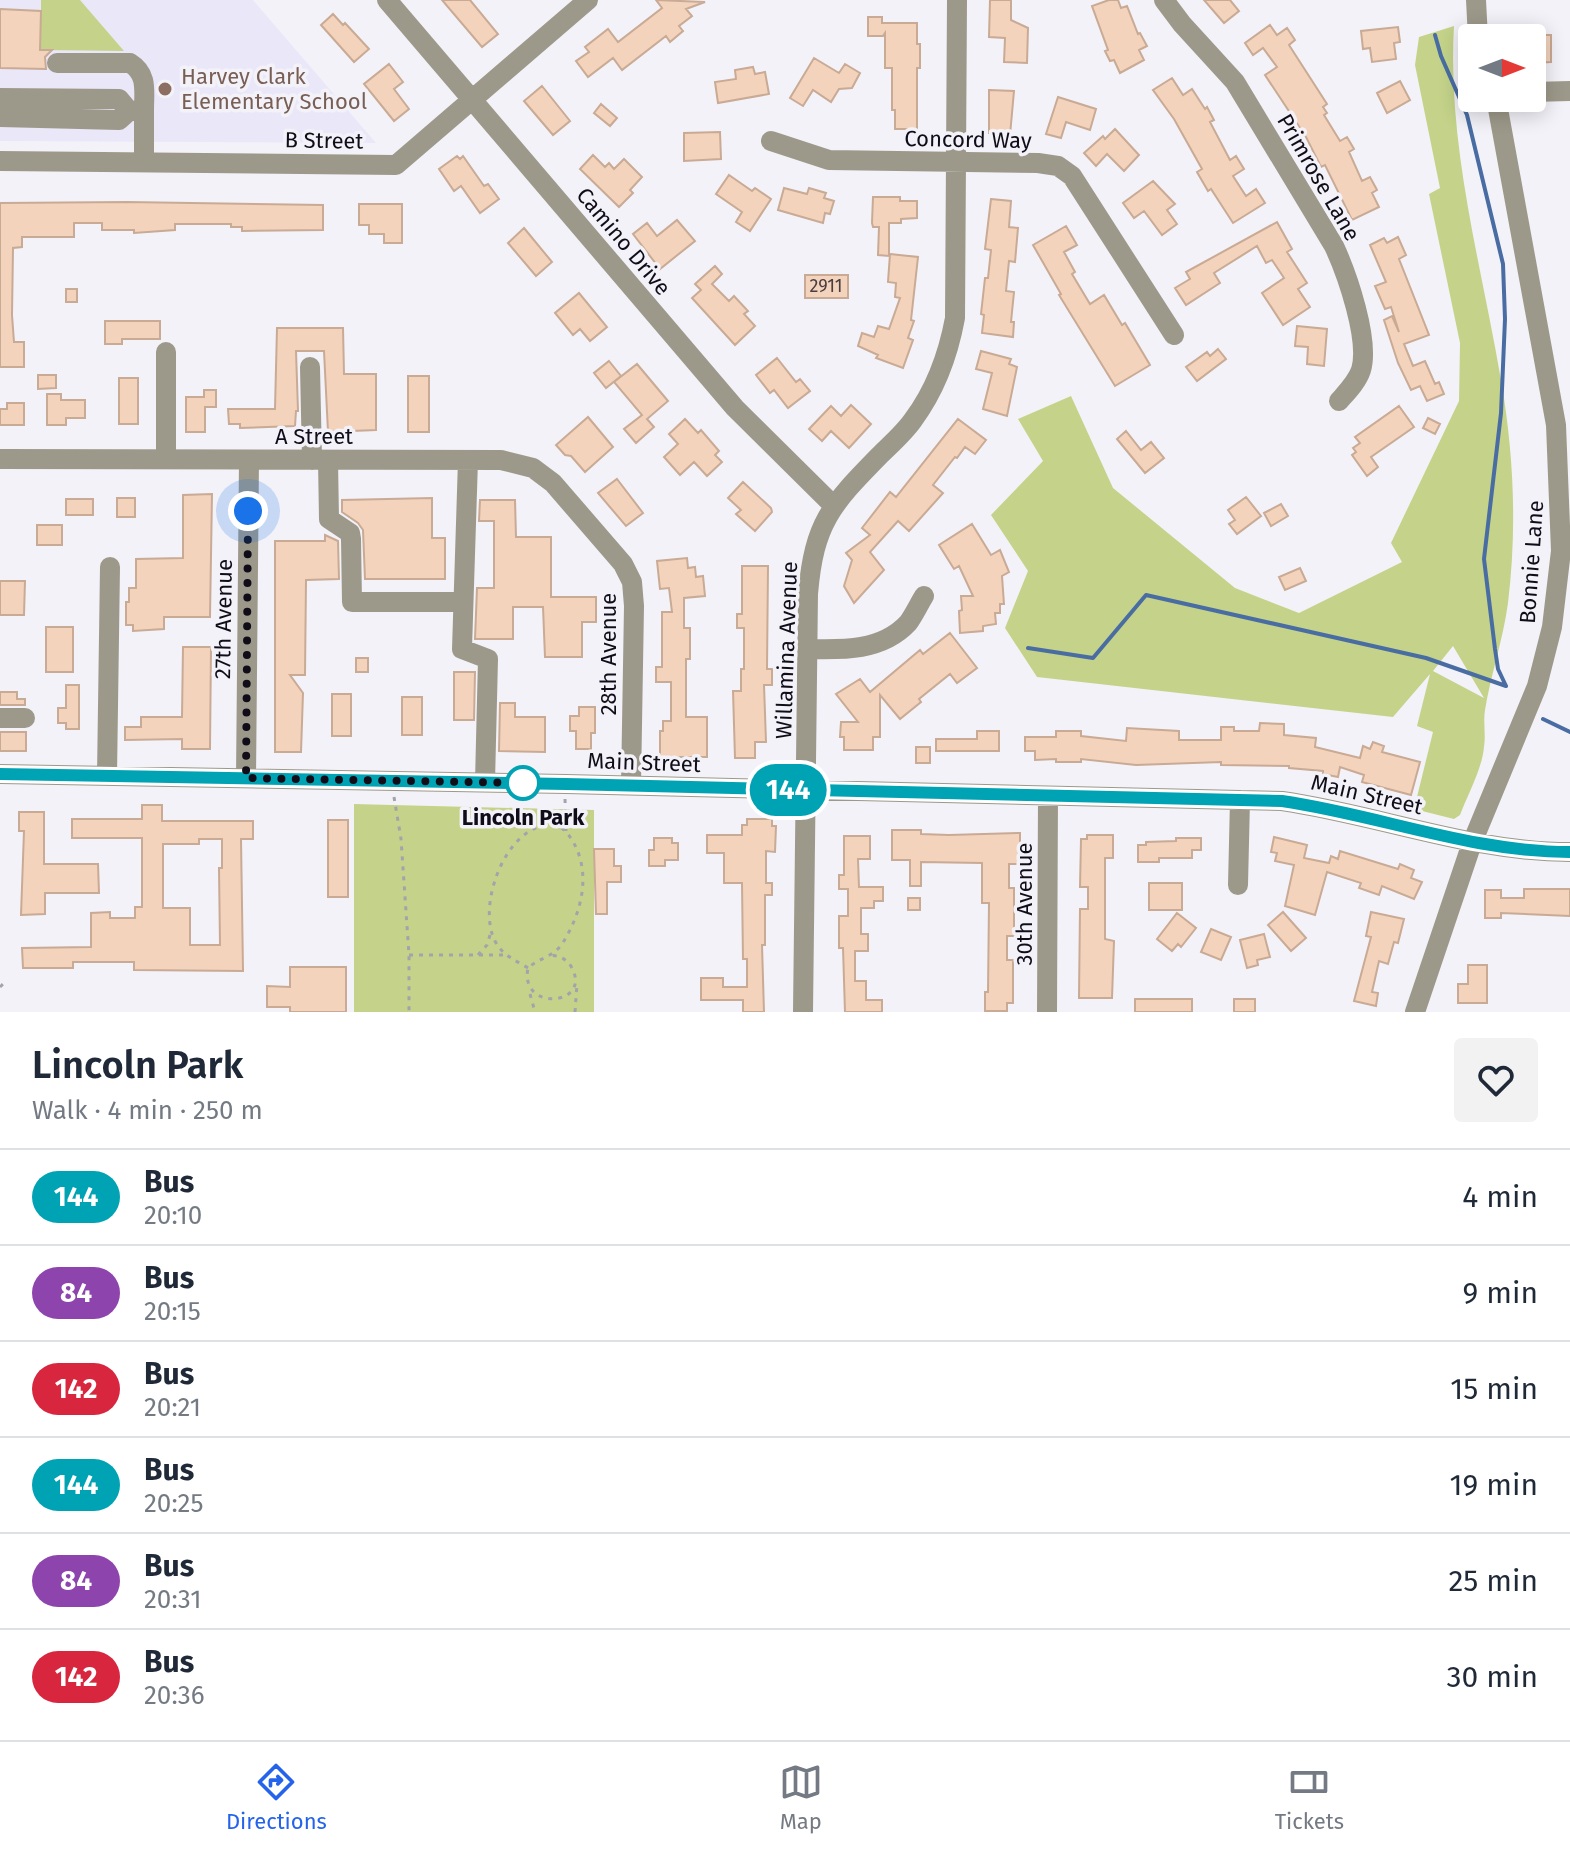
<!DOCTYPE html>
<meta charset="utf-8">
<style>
body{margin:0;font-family:"Fira Sans",sans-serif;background:#f2f2f3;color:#1f2937;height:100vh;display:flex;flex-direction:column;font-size:30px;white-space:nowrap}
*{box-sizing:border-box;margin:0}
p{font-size:26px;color:#747a83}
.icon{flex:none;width:44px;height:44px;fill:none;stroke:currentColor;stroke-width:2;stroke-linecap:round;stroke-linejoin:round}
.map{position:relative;height:1012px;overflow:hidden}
.drawer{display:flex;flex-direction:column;background:#fff;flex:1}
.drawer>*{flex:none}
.badge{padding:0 16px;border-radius:26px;font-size:28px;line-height:52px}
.needle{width:52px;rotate:90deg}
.tools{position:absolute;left:1458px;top:24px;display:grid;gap:16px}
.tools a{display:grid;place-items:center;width:88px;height:88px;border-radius:8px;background:#fff;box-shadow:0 4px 20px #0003;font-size:40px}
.you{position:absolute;width:40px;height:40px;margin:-20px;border:6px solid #fff;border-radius:50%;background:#1a73e8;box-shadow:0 0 0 12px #1a73e833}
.map>.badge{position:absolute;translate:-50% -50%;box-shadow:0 0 0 4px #fff}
.round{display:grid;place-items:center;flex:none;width:84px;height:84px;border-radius:8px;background:#f2f2f3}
.head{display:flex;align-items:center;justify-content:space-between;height:136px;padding:0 32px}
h1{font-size:38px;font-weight:600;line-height:60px}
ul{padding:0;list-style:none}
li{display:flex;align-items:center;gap:24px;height:96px;padding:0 32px;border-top:2px solid #e0e1e3}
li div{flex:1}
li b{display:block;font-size:30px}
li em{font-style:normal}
li .badge{min-width:88px;font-weight:700;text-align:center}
.tab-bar{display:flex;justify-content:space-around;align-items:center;height:112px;border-top:2px solid #e0e1e3;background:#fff;font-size:22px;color:#747a83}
.tab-bar a{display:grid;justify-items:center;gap:4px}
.tab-bar .on{color:#2563eb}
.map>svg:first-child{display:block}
</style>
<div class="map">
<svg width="1570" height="1012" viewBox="0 0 1570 1012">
<rect width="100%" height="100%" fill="#f3f2f9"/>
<path fill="#eae7f9" d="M0,0H253L376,143L0,141Z"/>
<path fill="#c4d389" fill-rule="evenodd" d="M41,0H80L124,51L41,50Z
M1454,26C1447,145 1481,263 1501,380C1514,454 1517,529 1508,603C1503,640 1491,674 1485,710C1483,722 1486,735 1484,747C1482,769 1468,794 1460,815L1454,819L1414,809L1433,732L1417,726L1430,674L1393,717L1037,677L1005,628L1028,571L991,515L1043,461L1018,419L1071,396L1113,488L1235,588L1299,613L1402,562L1391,543L1459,401L1460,343L1429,194L1440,188L1415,65L1419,37ZM1453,646L1484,698L1433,671Z
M354,804L594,810V1012H354Z"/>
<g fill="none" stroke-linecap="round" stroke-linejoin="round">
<path stroke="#496da3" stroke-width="4" d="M1435,35L1441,56L1467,115L1503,264L1505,319L1501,413L1484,559L1495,649L1498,669L1506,686
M1028,648L1093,658L1146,595L1426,658L1506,686
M1543,719L1570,732"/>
</g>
<path fill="#f4d3bc" stroke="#c9aa94" stroke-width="2" fill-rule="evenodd" d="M442,0H470L498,34L482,47Z
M656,0L705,2L686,9L692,16L679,26L683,31L670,42L666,36L622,70L613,58L588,77L576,61L589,52L585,47L608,29L618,42L662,8Z
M990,0H1011V20L1028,28L1027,63L1004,62L1005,38L989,37Z
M1109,0H1118L1121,8L1127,6L1138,34L1140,33L1147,46L1139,50L1144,60L1120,73L1114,60L1110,61L1105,51L1108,50L1092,6Z
M1204,0H1230L1239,11L1224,23Z
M0,9L41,11L40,50H52L45,57L46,69L0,68Z
M333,14L343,25L345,23L369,49L354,62L321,25Z
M868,17H882V23H917V44H920V68H917V129H895V110H892V68H885V33L883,36H868Z
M1270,25L1277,35L1287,28L1295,40L1289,45L1327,104L1323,107L1327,113L1324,115L1340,141L1347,137L1354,149L1349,152L1362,181L1370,177L1377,190L1372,193L1379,207L1352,220L1325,165L1321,167L1306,137L1265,75L1277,67L1263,48L1253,55L1245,43Z
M1398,27L1400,42L1394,43L1396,59L1372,62L1370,48L1363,49L1361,31Z
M1532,35H1551V62L1532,63Z
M814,58L839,73L845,64L860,73L852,88L839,89L831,102L813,90L803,106L790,98Z
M389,64L403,82L394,89L409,109L394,121L364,84Z
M753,67L755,74L765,72L769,94L718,103L715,82L736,79L735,70Z
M1172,78L1183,95L1192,89L1205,109L1207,107L1214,120L1210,122L1230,160L1236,156L1244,169L1233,176L1246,196L1256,189L1265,203L1233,223L1211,189L1208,191L1197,172L1202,169L1174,119L1153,90Z
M1400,81L1410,100L1387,113L1377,93Z
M542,86L570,121L553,135L524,101Z
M989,90L1014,91L1010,135L989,133Z
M1058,97L1096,109L1090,130L1066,122L1061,138L1046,134Z
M601,104L617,118L610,126L594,113Z
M1115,129L1139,155L1124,171L1107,154L1096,166L1084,153L1103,136L1105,139Z
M720,132L721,159L684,161V133Z
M593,155L605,167L609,163L614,169L624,159L642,177L630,190L633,193L619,207L580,169Z
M457,156L460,159L463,156L484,186L488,184L499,199L480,213L461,186L454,191L439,169Z
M729,175L752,191L755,188L771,199L750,231L736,222L742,212L716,194Z
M1153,181L1175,204L1167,210L1177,224L1162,235L1144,211L1134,218L1123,203Z
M784,188L807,194L809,188L826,193L824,198L834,201L830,214L825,213L823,223L778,210Z
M873,197H900V201H917V218L901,219V223H889V256L878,255L879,227H873L872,223Z
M991,199L1011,201L1009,227L1018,228L1015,262L1009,261L1006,291L1014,292L1011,322H1014L1013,337L982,333L984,315L981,314L985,278H988L991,250L985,249Z
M127,202L323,205V230L242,231V227H231V224H175V230L134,233V230H102V223H74V237H22V247L13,248L12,315L14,342H24V367H0V203Z
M359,204H402V243H384V234H369V225H359Z
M677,220L695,241L660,269L633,234L647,223L657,236Z
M1277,222L1292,249L1287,252L1307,283L1298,289L1310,307L1283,325L1262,293L1284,278L1272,260L1266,263L1257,246L1214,273L1220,283L1186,305L1175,288L1190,279L1186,272Z
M1066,226L1077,245L1064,252L1075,272L1072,274L1090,304L1104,295L1122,325L1125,323L1150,365L1115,386L1059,295L1061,294L1033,245Z
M524,228L552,262L536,276L508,243Z
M1398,237L1406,255L1399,259L1429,335L1404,344L1413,366L1425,361L1435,384L1439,382L1444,394L1427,401L1420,386L1411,390L1398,363L1384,320L1392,316L1399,332L1391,307L1385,309L1375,286L1386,282L1370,245L1384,238L1387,243Z
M890,254L918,257L911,320L914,321L908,338L913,340L903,368L876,358L878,355L858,346L862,333L874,337L878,326L889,329L900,298L895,297L896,283L888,282Z
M715,266L722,274L712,284L729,301L734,296L748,311L744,314L755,326L735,345L692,298L701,290L695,284Z
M805,275H848V298H805Z
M66,289H77V302H66Z
M579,293L607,327L590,341L580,329L573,335L555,313Z
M105,321H160V339H122V344H105Z
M1297,326L1327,329L1324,366L1307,364L1308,347L1295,346Z
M277,328H343L344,374H376V430L328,432L324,351H296L298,411H296L295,426L240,428V424H229L228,409H275Z
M1218,349L1226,359L1197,381L1186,367L1207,352L1210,356Z
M981,351L1011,359L1009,364L1017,367L1007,416L983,409L992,373L976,369Z
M777,358L796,382L800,379L810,391L788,408L774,390L770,393L756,375Z
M609,361L621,376L606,388L594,373Z
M637,364L668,401L647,419L654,427L636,443L624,429L642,415L614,382Z
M38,375H56V388L38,389Z
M408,376H429V432H408Z
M119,378H138V424H119Z
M204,390H216V407H205V432H186V397H204Z
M47,394H61V400H85V418H66V425H47Z
M7,403H24V425H0V409H7Z
M851,405L871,424L849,448L831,431L822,441L809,429L831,406L841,416Z
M1399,406L1414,427L1371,457L1378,467L1367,476L1352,455L1356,452L1353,448L1360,443L1355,437Z
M588,417L613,447L585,472L571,456L565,455L556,445Z
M1428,418L1440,424L1435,434L1423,428Z
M685,419L698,433L701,430L719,451L715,455L722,462L707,476L694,462L680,475L664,457L678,444L669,434Z
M958,419L986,440L975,454L965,447L957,458L955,457L933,485L943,493L909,531L898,521L870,552L884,570L854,603L844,586L852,560L846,553L870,535L862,528L890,492L896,497Z
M1126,431L1141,450L1151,442L1164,458L1145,473L1117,439Z
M617,479L643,513L626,526L598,493Z
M743,482L771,508L772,512L755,531L736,514L741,510L728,498Z
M212,494L210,617H164V629L133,631V625H126V602H129V588H136V559L183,558V495Z
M1246,497L1261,516L1237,534L1229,524L1235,520L1228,510Z
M117,498H135V517H117Z
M432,498V538H445V579H365L363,530L358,523L342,512V500Z
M66,499H93V515H66Z
M480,500H515L516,537H551V597H596V622H582V657H545L543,607H513V639H475L477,588H494V521H479Z
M1281,504L1288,516L1271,526L1264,513Z
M972,524L991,555L1000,550L1009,572L1002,576L1004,604H1000V613H995L996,624L983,626V631L960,633L959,611L962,610L961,596H973L959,566L954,569L939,545Z
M37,525H62V545H37Z
M325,535L338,541L339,579L306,580L305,675H290L303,693L301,752H275V541H325Z
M687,558L688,568L695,567L696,577L703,576L705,596L684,598V628H690V659H686V717H707V757H660V731H663V721H671V682H656V667H662V612H672L669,588L660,589L657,561Z
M742,566H768L767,669H772V685H764L766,742H755V758H735L733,691H741V669H744V628H737V614H742Z
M1300,568L1306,581L1285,590L1279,577Z
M0,581H25L24,615H0Z
M46,627H73V672H46Z
M950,633L977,668L957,683L950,674L919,699L921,702L900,719L880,695V737H873V750H844V737H840L841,722H858L836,694L860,679L870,692L920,650L923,654Z
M183,647H211L210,749H182V739L125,740V727H141V717H182Z
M356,658H368V672H356Z
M454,672H475L474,720H454Z
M66,685H79V729H66V723H58V708H66Z
M0,692H17V699H25V705H0Z
M332,694H351V736H332Z
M402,697H422V735H402Z
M500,703H515V717H545V752L499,751Z
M579,707H595V733H591V749H576V731H570V716H579Z
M1260,723L1284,724V735L1316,738L1315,747L1360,758L1363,746L1370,749L1373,742L1384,746L1382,752L1420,762L1411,795L1362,782L1364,775L1340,767L1338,777L1323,774V771L1289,768V766L1221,765V762L1136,765L1081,759V762H1056V759L1035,760V751H1025V737H1056V731H1081V736L1126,741L1127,728L1179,731V740H1221V727H1234V731H1259Z
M977,731H999V751H936V739H977Z
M0,732H26V751H0Z
M916,747H930V763H916Z
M142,805H162V821H253V839H241L243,971L134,970V962H73V968H23L22,948L91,947V913L110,912V918H135V907H142V838H72V819H142ZM199,839H222V868H219L220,945H190V908H163V844H199Z
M19,812H44V864H98L99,893H45V914L21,915L24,831H19Z
M747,819H772V826H776L775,852L766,851V883H772V895H765V945H762L764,1012H743V1000H701V978H723V987H747V959H743L742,883H724V853H707V835H742V825H747Z
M328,820H348V897H328Z
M892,830H921V834L949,835L1020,833V864H1009V888H1014V936H1007V960H1013V1003H1007V1011H985V992H988L989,903H982V863L921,862V886H910V860H892Z
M1087,835H1113V858H1105V939L1114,941L1112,998H1079L1080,909H1088V887H1080L1081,839H1087Z
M844,836H870V859H858L859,887H883V901H874V908H861V934H868V951H855V981H866V1000H882V1012H845L843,948H839V916H848V889H839V875H844Z
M1274,837L1307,845L1304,858L1329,863L1331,856L1338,859L1340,851L1398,869L1400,864L1414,870L1411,878L1422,882L1414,899L1382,886L1379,895L1359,888L1361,883L1327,872L1315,915L1285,906L1294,865L1275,861L1277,853L1271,852Z
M654,838H672V843H678V860H665V866H649V850H654Z
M1176,838H1201V850H1192V858H1159V862H1138V845H1146V842L1176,841Z
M594,849H614V866H621V882H607V914H596Z
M1149,883H1182V910H1149Z
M1524,889H1570V916L1501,913V918H1485V890H1501V898H1524Z
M908,898H920V910H908Z
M1283,912L1306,938L1291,951L1268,925Z
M1371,912L1404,919L1398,943L1394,942L1388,964L1379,961L1372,992L1378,993L1376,1006L1354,1001L1371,937L1366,936Z
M1177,913L1196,928L1181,947L1178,944L1172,951L1157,939Z
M1211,929L1231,937L1221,960L1201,952Z
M1264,934L1270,957L1257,960L1258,965L1247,968L1240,940Z
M1468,965H1487V1003H1458V984H1468Z
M290,967H346V1012H290V1007H267V986L290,987Z
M1135,999H1192V1012H1135Z
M1234,999H1255V1012H1234Z"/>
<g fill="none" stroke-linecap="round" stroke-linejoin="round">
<path stroke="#a4a2ab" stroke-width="3" stroke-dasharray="4 6" stroke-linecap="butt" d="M394,797L401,839L409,955V1012
M565,799L566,831
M409,955H505
M478,955L487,945L490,935
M528,968C515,960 502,955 495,941C477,906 504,830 547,825C559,824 566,830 572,840C592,872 582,913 562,944C553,957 539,958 528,968C519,1012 592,1006 572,968C567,959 561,957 552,955
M0,987L6,981
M530,994L535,1012
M575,1012L577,984"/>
<path stroke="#9d998a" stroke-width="20" d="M387,0L735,408L833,505
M1164,0L1182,24L1235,82L1334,246C1347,274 1370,340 1361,370C1357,382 1347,392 1339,401
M1476,0L1478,38
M57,63H130C148,74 144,91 144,110
M1532,92L1570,91
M0,98L119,99L129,111
M0,117L119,120L129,111L144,110V162
M771,141L829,160L1038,163L1058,166L1072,176L1174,335
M0,161L396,165L588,0
M310,367L312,460
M0,459L501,460L533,468L553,483L623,564L632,582L634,606L631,785
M166,459V352
M328,460L329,519L350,533L351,539L352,602H463
M468,460L462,649L488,659L485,782
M808,649C843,650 882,651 908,623C914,615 919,604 924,596
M0,718H25
M0,774L566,784L1282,801C1379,815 1471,852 1570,852
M107,776L110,567
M246,778L249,460
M1238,885L1240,800
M803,1012L808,594C814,523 831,505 879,456C890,445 904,433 913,420C936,389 948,356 955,318L957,0
M1047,1012L1048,796
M1415,1012L1472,843L1537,686L1552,627L1561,551L1556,425L1496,98"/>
</g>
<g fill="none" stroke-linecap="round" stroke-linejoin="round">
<defs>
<path id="line" d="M0,774L566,784L1282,801C1379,815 1471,852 1570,852"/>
</defs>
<use href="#line" stroke="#fff" stroke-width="18"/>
<use href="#line" stroke="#00a3b4" stroke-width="12"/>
<path stroke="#100d19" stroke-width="8" stroke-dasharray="0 14.4" d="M248,511L246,778L523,783"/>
</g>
<circle fill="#8d6e63" stroke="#f3f2f9" stroke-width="3" cx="165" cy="89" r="8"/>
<circle fill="#fff" stroke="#00a3b4" stroke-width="4" cx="523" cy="783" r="16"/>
<g text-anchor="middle" stroke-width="7" stroke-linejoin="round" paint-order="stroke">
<g font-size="18" fill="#493e42">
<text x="826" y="292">2911</text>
</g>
<g font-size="22" fill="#785e54" stroke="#f3f2f9" text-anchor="start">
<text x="181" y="84">Harvey Clark<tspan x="181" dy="25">Elementary School</tspan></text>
</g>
<g font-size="22" fill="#100d19" stroke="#f3f2f9">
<text transform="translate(968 139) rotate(1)" y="8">Concord Way</text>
<text transform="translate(324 140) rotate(1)" y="8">B Street</text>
<text transform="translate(1319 177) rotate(60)" y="8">Primrose Lane</text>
<text transform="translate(624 241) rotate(50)" y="8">Camino Drive</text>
<text x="314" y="444">A Street</text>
<text transform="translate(1531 562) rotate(-86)" y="8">Bonnie Lane</text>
<text transform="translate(223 619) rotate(-89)" y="8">27th Avenue</text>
<text transform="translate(786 650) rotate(-88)" y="8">Willamina Avenue</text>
<text transform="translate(608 654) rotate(-90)" y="8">28th Avenue</text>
<text transform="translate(644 762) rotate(2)" y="8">Main Street</text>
<text transform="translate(1367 794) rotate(13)" y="8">Main Street</text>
<text transform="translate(1024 904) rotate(-90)" y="8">30th Avenue</text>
</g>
<g font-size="22" font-weight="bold" fill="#100d19" stroke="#f3f2f9">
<text x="523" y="825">Lincoln Park</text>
</g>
</g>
</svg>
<div class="tools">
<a><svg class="needle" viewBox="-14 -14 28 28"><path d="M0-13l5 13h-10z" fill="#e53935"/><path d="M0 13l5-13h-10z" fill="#747a83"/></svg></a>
</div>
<div class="you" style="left:248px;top:511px"></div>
<b class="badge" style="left:788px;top:790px;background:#00a3b4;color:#fff">144</b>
</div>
<section class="drawer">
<div class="head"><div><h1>Lincoln Park</h1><p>Walk · 4 min · 250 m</p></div><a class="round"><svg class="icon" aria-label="heart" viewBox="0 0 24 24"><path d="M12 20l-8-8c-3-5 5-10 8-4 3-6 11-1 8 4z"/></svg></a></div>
<ul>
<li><span class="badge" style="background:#00a3b4;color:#fff">144</span><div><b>Bus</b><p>20:10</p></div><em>4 min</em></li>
<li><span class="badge" style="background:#8e44ad;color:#fff">84</span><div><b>Bus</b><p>20:15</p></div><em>9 min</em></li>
<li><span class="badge" style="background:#d7263d;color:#fff">142</span><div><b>Bus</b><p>20:21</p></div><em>15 min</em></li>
<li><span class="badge" style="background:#00a3b4;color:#fff">144</span><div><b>Bus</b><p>20:25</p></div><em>19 min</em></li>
<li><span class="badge" style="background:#8e44ad;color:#fff">84</span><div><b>Bus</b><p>20:31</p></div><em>25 min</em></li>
<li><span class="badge" style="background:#d7263d;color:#fff">142</span><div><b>Bus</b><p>20:36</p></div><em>30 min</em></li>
</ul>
</section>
<nav class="tab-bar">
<a class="on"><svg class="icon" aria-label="directions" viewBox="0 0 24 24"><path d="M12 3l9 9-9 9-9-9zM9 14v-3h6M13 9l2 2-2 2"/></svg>Directions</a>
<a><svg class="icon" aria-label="map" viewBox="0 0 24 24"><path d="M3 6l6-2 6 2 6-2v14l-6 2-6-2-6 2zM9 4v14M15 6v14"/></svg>Map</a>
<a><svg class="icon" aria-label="tickets" viewBox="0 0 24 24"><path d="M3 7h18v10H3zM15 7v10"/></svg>Tickets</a>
</nav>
